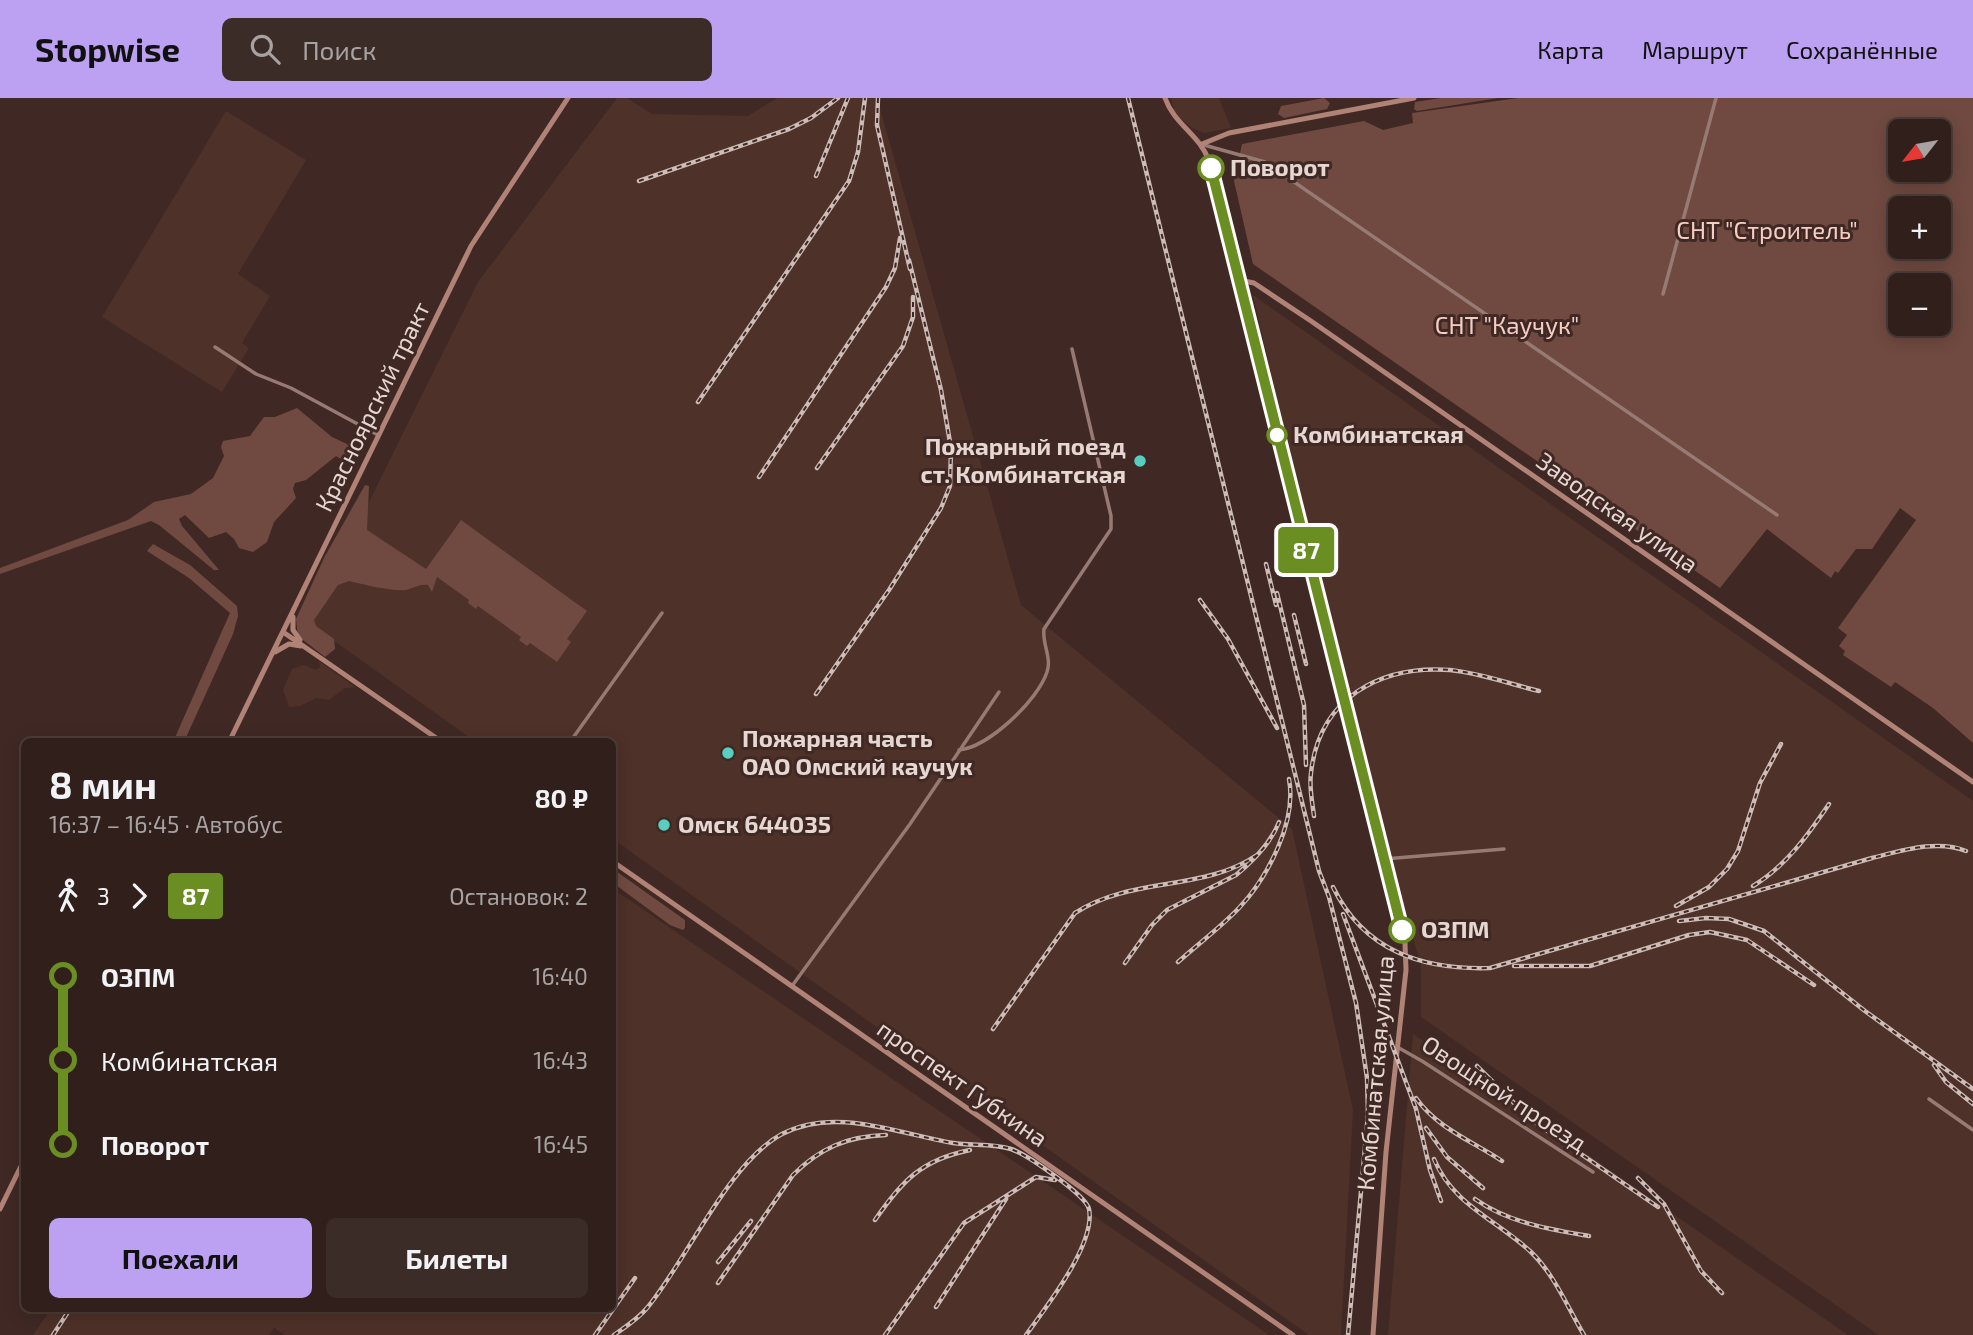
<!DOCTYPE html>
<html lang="ru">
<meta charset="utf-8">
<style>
body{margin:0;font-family:"Exo 2",sans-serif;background:#3c2c28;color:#f1f3f6;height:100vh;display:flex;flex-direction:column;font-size:26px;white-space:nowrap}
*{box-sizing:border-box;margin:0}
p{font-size:23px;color:#a8a2a3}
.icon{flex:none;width:38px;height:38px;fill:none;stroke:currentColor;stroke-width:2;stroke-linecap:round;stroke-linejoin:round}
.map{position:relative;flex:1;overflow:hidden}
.sheet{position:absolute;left:21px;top:640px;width:595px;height:574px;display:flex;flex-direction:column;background:#301f1b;border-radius:10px;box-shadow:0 4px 18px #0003,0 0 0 2px #4b3d3a}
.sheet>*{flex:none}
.badge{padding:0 14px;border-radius:5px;font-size:24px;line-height:46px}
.needle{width:46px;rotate:239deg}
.tools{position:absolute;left:1888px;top:21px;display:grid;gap:14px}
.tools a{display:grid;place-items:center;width:63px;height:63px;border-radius:10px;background:#301f1b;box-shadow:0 4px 18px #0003,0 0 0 2px #4b3d3a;font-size:35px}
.map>.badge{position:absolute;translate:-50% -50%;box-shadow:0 0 0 4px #fff}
.legs{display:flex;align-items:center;gap:10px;height:77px;padding:0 28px;font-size:23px}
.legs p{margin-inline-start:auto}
.summary{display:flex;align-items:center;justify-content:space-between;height:119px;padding:0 28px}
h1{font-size:38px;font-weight:700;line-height:52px}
.cta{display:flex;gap:14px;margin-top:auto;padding:14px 28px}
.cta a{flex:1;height:80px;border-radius:10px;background:#bca0f2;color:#111;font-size:28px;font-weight:700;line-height:80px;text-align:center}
.cta a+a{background:#3c2c28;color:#f1f3f6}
ul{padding:0 28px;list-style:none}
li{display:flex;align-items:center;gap:24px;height:84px;font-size:26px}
li i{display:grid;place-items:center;width:10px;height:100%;margin:0 9px;background:currentColor}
li i::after{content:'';width:18px;height:18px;margin:-9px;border:5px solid;border-radius:50%;background:#301f1b}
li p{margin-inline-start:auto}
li:first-child i{background:linear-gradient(#0000 50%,currentColor 0)}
li:last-child i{background:linear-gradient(currentColor 50%,#0000 0)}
header{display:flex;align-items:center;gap:42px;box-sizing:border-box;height:98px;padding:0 35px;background:#bca0f2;color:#111}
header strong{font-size:33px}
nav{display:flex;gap:38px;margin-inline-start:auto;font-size:24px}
.search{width:490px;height:63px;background:#3c2c28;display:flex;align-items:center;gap:18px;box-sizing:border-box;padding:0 24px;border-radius:10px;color:#a8a2a3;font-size:26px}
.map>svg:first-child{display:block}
</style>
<header>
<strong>Stopwise</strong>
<div class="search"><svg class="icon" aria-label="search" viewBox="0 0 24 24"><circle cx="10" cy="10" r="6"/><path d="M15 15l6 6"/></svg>Поиск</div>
<nav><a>Карта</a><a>Маршрут</a><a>Сохранённые</a></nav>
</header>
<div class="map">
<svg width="1973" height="1237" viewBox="0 0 1973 1237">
<rect width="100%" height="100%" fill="#402924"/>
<path fill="#4e3129" d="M617,0H627L652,16L748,18L777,0H877L1021,507L1292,731L1353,1012L1341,1237H1309L613,741L612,644H476L309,525L478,184Z
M1171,0H1219L1231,30L1204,35L1192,30L1175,16Z
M226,13L306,62L238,176L270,198L242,245L249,250L222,294L102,219Z
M1253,197L1973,703V1237H1879L1421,919V867L1363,669Z
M319,563L355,589L345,590L329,602L316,600L300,608L289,609L283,592L292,571L304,567L316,572L320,569Z
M613,791L1269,1237H286L274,1230L269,1237H33L51,1211H612Z
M1413,936L1848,1237H1388Z"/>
<path fill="#704a40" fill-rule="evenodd" d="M1324,0L1330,5L1327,11L1284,20L1278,16L1281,8Z
M1441,0H1498L1417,13L1414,11L1415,4Z
M1518,0H1973V645L1933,610L1895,584L1891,589L1843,557L1845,553L1839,548L1847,537L1838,530L1916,422L1900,410L1872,451H1856L1838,475L1835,473L1831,480L1767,431L1720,490L1253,166L1234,83L1242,46L1364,23L1383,32L1413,25L1412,15ZM1900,33H1939V72H1900ZM1900,110H1939V149H1900ZM1900,187H1939V226H1900Z
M297,310L332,339L351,348L353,364L349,366L336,358L306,382L295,385L293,391L296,400L274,424L267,444L253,454L239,450L234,441L226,434L209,440L185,417L179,421L182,428L219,472H214L159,427L151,423L0,476V470L128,422L154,404L191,396L213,380L224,358L221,349L223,343L250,338L264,319H275Z
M365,387L369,388L367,432L426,471L461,422L587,513L567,541L571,544L557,564L530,545L527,548L519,542L521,539L478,508L476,511L468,505L469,502L437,479L432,494L428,487C419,486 415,490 406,492C396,494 360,486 349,483L338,487L314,522L316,528L334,541L335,551L325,559L298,538L296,521L324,460Z
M153,446L190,467L237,508L238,518L233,536L184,644H173L230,515L189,480L147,453Z
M613,771L685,822V830L683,832L670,827L613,785Z"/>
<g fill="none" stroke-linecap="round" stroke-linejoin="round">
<path stroke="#967a73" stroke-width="3.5" d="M1204,47L1265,64L1777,417
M1663,196L1716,0
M215,249L256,276L291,290L378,337
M570,644L662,515
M959,652C989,649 1038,602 1047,574C1052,560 1042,546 1044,531L1111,431V418L1072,251
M1384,761L1504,751
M792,888L910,726L999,594
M1399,950L1422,963L1593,1074
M1929,1001L1973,1032"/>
<path stroke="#b18276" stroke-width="5" d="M1165,0C1174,26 1200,37 1209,63L1405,845L1406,872L1386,1054L1373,1237
M1202,46L1229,35L1414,0
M1239,182L1254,185L1311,223L1973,684
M293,519V532L300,542
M283,534L442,644
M275,554L289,546L301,548
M229,644L471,148L568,0
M612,763L1293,1237
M0,1111L24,1062"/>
<defs>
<path id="rail" d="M878,0L877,27L910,171
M1128,0L1319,773L1329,799L1356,905L1367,980L1368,1016L1348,1237
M816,78L848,0
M639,83L789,31L811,20L838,0
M698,304L849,83L858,54L865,0
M817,370L903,248L913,219V199
M759,379L886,189L895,170L900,140
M1266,466L1276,507
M1277,495L1304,607L1306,667
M1200,502L1228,541L1277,630
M1294,517L1306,566
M816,596L889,492L941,410L950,388L951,350L941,292L909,162
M1314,718C1312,703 1309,689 1311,675C1319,600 1380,567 1450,572C1480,575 1510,586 1539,593
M1753,788C1786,768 1808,737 1829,706
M1333,789C1364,853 1422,872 1490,870L1872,760C1901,753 1937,741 1966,753
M1676,808L1709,789L1727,771L1738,753L1760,685L1781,646
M1343,816L1416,1011L1430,1072L1441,1103
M1679,823L1706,820L1729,821L1764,833L1865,913L1973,991
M1178,864C1198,846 1221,829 1239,810C1268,779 1297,723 1289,681
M1125,865L1152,827L1167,812L1236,777C1253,763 1271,745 1279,724
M1514,868H1590L1689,837L1710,834L1747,842L1814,887
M993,931L1075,815C1132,778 1203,794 1257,757
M1934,967L1946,984L1973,1006
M1477,968L1530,1021L1658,1109
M1416,1000C1437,1030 1472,1043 1502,1063
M1426,1030L1447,1059L1483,1090
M1434,1061C1453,1107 1497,1122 1531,1154C1554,1176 1568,1210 1584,1237
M1638,1080L1664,1106L1701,1173L1722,1195
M1475,1101C1509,1125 1549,1131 1589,1138
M875,1122C902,1083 921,1062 970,1052
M718,1164L751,1123
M718,1185L793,1077C820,1050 848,1038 886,1037
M936,1209L1006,1101
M53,1237L70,1211
M595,1237L635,1180
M614,1237C625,1229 638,1221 647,1210C687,1162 728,1065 782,1036C836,1008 898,1036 953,1045C972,1048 993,1045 1011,1051C1026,1056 1086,1097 1089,1111C1096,1146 1046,1209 1026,1237
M885,1237L964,1125L1036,1079L1055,1082"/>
</defs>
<use href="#rail" stroke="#cdbcb7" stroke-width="4.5"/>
<use href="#rail" stroke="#402924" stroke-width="2" stroke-dasharray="5" stroke-linecap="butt"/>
</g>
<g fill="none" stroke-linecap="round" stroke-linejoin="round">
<defs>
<path id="line-1" d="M1211,70L1402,832"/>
</defs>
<use href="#line-1" stroke="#fff" stroke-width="16"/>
<use href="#line-1" stroke="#6b8e23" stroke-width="10"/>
</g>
<g fill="#fff" stroke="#6b8e23" stroke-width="3.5">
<circle cx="1211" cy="70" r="12"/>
<circle cx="1277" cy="337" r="9"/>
<circle cx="1402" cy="832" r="12"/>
</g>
<g fill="#58cec0" stroke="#402924" stroke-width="2.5">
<circle cx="1140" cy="363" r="7"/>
<circle cx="728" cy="655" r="7"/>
<circle cx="664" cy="727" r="7"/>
</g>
<g text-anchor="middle" stroke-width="6" stroke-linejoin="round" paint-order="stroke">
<g font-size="24" font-weight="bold" fill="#e7d7d3" stroke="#402924" text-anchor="start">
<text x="1230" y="78">Поворот</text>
<text x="1293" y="345">Комбинатская</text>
<text x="1421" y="840">ОЗПМ</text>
</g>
<g font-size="24" fill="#f6cdc3" stroke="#402924">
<text x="1767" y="141">СНТ "Строитель"</text>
<text x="1507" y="236">СНТ "Каучук"</text>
</g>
<g font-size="24" fill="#e7d7d3" stroke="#402924">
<text transform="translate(373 309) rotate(-64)" y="8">Красноярский тракт</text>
<text transform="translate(1617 415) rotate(35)" y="8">Заводская улица</text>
<text transform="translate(1376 975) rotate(-85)" y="8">Комбинатская улица</text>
<text transform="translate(962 986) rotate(35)" y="8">проспект Губкина</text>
<text transform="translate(1504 996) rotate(33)" y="8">Овощной проезд</text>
</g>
<g font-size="24" font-weight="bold" fill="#e7d7d3" stroke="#402924" text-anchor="start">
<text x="1126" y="357" text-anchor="end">Пожарный поезд<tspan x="1126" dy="28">ст. Комбинатская</tspan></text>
<text x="742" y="649">Пожарная часть<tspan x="742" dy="28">ОАО Омский каучук</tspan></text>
<text x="678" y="735">Омск 644035</text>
</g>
</g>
</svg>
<div class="tools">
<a><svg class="needle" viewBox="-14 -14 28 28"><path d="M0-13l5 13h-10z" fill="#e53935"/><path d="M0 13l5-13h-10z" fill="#a8a2a3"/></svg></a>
<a>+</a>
<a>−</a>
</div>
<b class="badge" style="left:1306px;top:452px;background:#6b8e23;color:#fff">87</b>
<section class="sheet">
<div class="summary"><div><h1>8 мин</h1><p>16:37 – 16:45 · Автобус</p></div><b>80 ₽</b></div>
<div class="legs"><svg class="icon" aria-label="walk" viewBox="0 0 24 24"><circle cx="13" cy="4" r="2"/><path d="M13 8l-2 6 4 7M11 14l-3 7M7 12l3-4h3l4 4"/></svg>3<svg class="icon" aria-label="forward" viewBox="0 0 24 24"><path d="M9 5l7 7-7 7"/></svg><b class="badge" style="background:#6b8e23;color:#fff">87</b><p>Остановок: 2</p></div>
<ul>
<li><i style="color:#6b8e23"></i><b>ОЗПМ</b><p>16:40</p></li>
<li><i style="color:#6b8e23"></i><span>Комбинатская</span><p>16:43</p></li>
<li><i style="color:#6b8e23"></i><b>Поворот</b><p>16:45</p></li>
</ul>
<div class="cta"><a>Поехали</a><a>Билеты</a></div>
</section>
</div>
